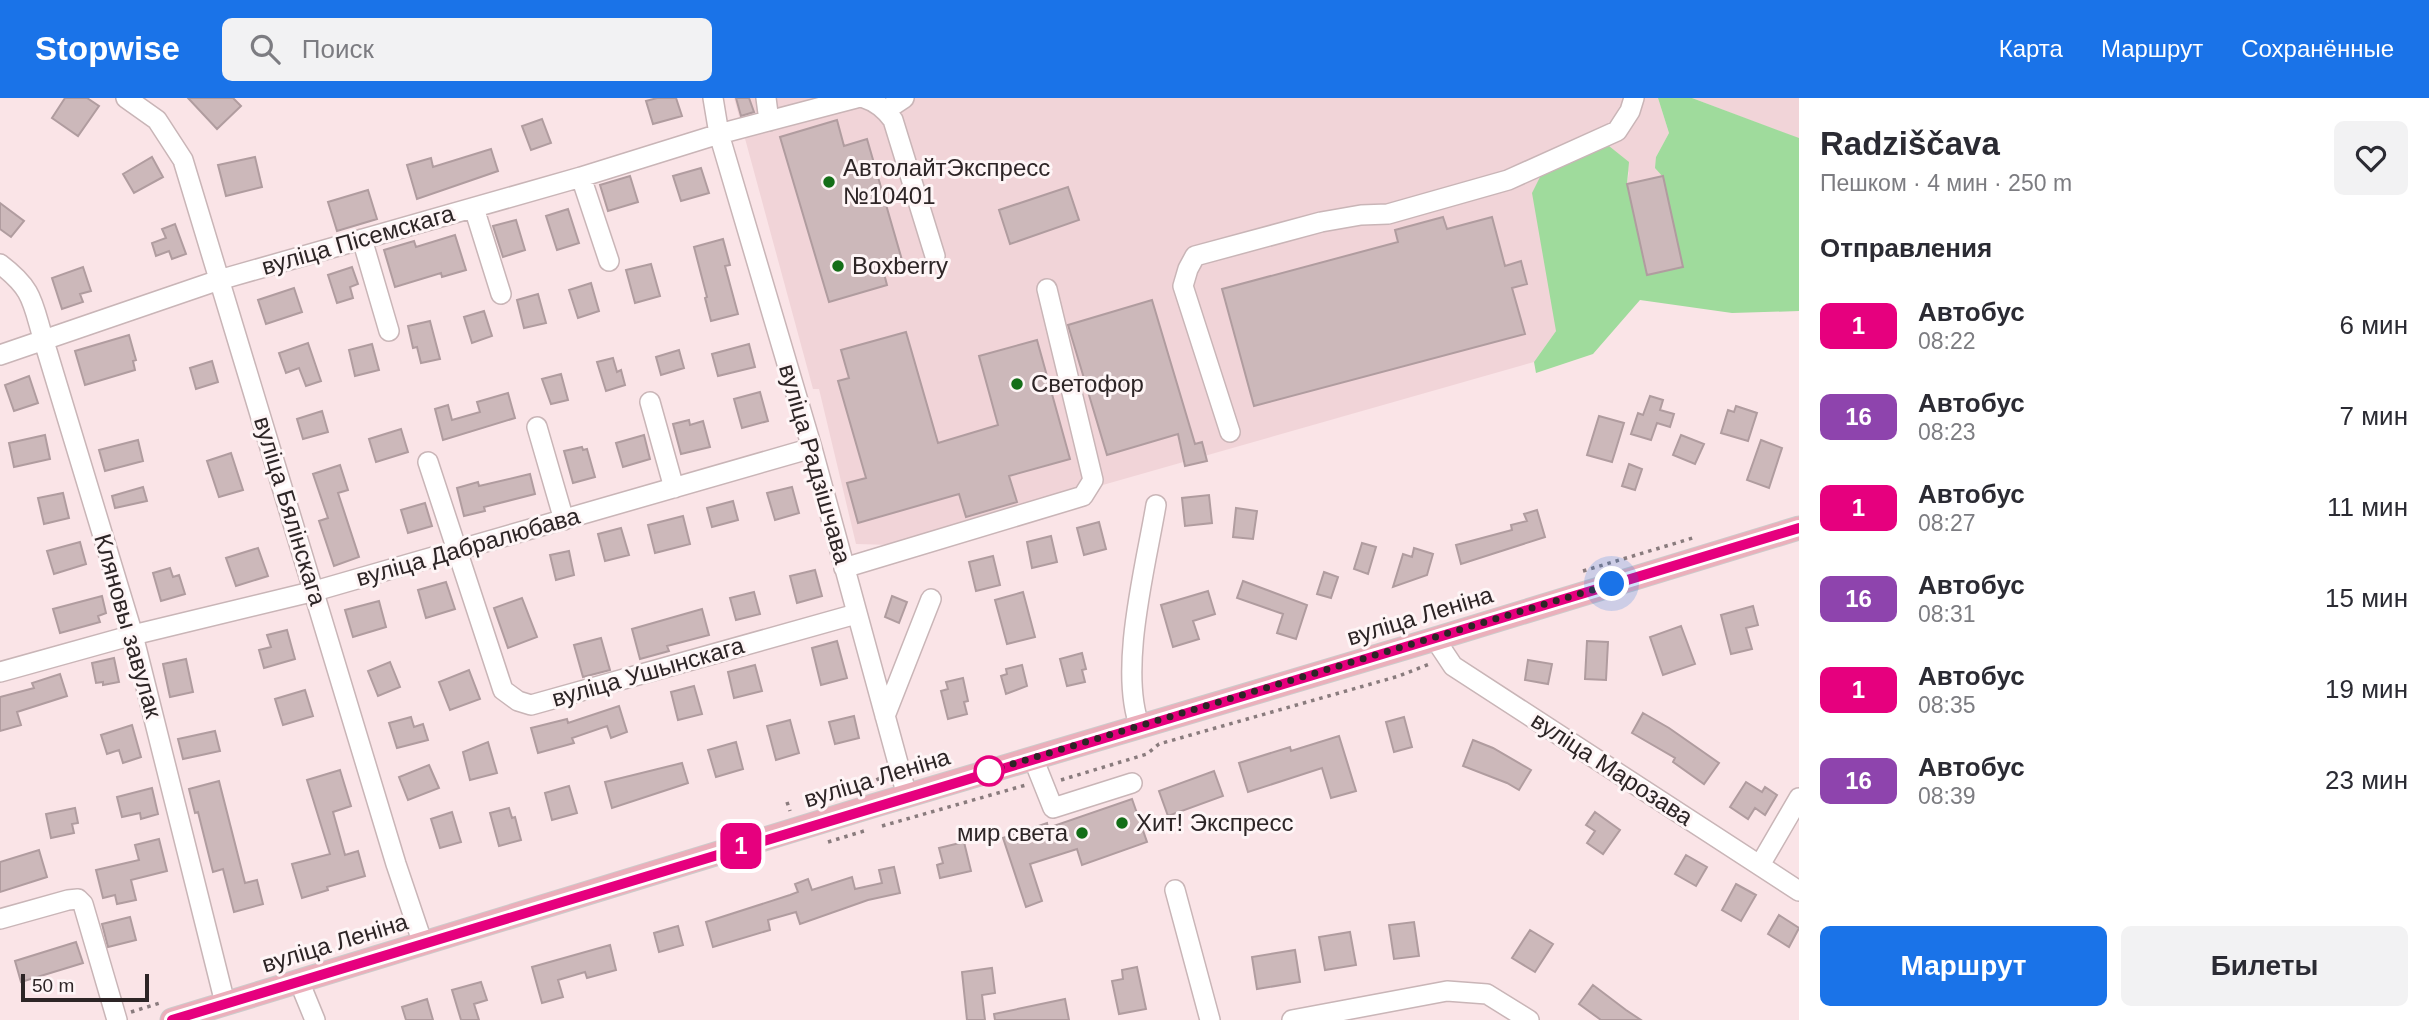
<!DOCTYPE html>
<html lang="ru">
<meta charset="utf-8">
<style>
body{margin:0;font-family:Helvetica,sans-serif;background:#f2f2f3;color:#2b2b33;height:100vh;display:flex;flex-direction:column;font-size:26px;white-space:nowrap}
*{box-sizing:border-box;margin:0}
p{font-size:23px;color:#7c7c81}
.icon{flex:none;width:38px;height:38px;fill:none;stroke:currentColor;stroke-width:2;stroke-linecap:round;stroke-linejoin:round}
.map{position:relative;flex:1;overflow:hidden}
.sheet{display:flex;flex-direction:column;background:#fff;width:630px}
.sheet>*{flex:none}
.badge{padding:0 14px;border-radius:10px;font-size:24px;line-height:46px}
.scale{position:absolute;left:21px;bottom:18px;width:128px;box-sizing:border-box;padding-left:7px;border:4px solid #2d2526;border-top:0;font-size:19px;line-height:24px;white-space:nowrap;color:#2d2526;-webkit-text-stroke:5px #fef5f6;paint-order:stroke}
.you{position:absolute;width:35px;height:35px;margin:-18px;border:5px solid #fff;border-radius:50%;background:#1a73e8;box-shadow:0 0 0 10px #1a73e833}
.map>.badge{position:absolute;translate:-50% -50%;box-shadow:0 0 0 4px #fff}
h2{padding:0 21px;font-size:26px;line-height:63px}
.round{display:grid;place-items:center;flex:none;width:74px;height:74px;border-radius:10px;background:#f2f2f3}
.headline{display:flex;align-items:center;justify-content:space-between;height:119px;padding:0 21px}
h1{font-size:33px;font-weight:700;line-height:52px}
.cta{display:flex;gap:14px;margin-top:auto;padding:14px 21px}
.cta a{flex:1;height:80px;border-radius:10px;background:#1a73e8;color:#fff;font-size:28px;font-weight:700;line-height:80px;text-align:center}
.cta a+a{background:#f2f2f3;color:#2b2b33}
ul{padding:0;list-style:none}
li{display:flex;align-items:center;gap:21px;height:91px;padding:0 21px}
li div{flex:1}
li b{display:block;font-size:26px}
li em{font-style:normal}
li .badge{min-width:77px;font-weight:700;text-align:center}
header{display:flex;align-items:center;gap:42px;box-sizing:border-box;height:98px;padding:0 35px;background:#1a73e8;color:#fff}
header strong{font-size:33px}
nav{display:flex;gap:38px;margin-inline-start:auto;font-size:24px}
.search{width:490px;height:63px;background:#f2f2f3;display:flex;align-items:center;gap:18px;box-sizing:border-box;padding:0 24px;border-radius:10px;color:#7c7c81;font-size:26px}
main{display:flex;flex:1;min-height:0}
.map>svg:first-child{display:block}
</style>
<header>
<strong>Stopwise</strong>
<div class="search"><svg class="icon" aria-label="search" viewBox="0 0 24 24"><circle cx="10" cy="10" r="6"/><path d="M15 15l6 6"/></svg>Поиск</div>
<nav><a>Карта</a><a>Маршрут</a><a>Сохранённые</a></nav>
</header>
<main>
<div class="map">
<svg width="1799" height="922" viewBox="0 0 1799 922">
<rect width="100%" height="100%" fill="#fae4e7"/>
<path fill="#f1d4d8" d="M734,0H1658L1669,35L1656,59L1663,78L1683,169L1647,177L1627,86L1629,73L1556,233L1534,264L892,447L856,446L819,291H813Z
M1692,0H1799V40H1797Z"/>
<path fill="#9fdb9c" d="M1658,0H1692L1799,40V213L1732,215L1640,202L1593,256L1536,275L1534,264L1556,233L1532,95L1542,75L1604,44L1629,64L1627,86L1647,176L1683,169L1663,79L1655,70L1656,59L1669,35Z"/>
<path fill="#ccb8ba" stroke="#b09c9f" stroke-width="2" d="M65,0H87L99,8L78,38L52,20Z
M188,0H233L241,8L217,31Z
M657,0H676L682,18L653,26L646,3Z
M736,0H749L754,14L741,18Z
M542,21L551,45L531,52L522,28Z
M837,22L844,48L867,41L902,162L882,168L887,187L829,204L780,39Z
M491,51L498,73L417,101L407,67L431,60L433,69Z
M152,59L163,79L134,95L123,76Z
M255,59L262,89L226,98L218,67Z
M701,70L709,95L681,103L673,78Z
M630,78L638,104L608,113L600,87Z
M1663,78L1683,169L1647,177L1627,86Z
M1068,89L1079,122L1010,146L999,112Z
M368,92L377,121L337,133L328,104Z
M0,105L24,123L11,139L0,131Z
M568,111L579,145L557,152L546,118Z
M1443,119L1447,131L1492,119L1505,168L1521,163L1527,186L1512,190L1525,236L1254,308L1222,191L1398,144L1395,132Z
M516,122L525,152L503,159L493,128Z
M175,126L186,156L172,161L169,153L156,158L152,145L166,140L162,131Z
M455,137L466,172L442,179L441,175L395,189L384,152L414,143L416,149Z
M723,141L730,167L725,168L738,216L711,223L705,200L707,199L694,149Z
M651,166L660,198L635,205L626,172Z
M83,169L91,193L80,196L83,204L62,211L52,180Z
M352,169L358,186L350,189L353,200L337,205L328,177Z
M591,185L599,213L578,220L569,192Z
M294,190L302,214L266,226L258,202Z
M538,196L546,225L524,230L517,202Z
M1152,202L1195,346L1202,344L1207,363L1185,368L1178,336L1107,357L1068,227Z
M484,213L492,238L472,245L464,219Z
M430,223L440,261L421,265L417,249L413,250L408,228Z
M906,234L938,345L998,327L979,258L1037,242L1070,361L1009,378L1017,404L966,419L959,396L858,425L847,385L866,380L838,283L849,280L841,252Z
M129,237L136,262L133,263L135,272L85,287L75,253Z
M308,245L321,283L306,288L299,270L286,275L279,255Z
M372,246L379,272L355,278L349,252Z
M749,246L755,269L718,278L712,256Z
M679,252L684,270L661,277L656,259Z
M613,260L617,274L621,272L625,287L606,293L597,264Z
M212,263L218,284L196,291L190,270Z
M561,276L568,302L551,306L542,281Z
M29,278L38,305L14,313L5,287Z
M760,294L768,323L742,330L734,301Z
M508,295L515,320L443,342L435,311L448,307L452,322L480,314L477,304Z
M1650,298L1663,302L1660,312L1674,316L1670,329L1657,325L1651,342L1631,336L1638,315L1643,317Z
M1736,308L1757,315L1748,343L1721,335L1728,312L1734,314Z
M322,313L328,334L303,341L297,321Z
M1599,318L1624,325L1612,364L1587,357Z
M689,322L690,327L703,323L710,349L681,356L673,326Z
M401,331L408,354L376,364L369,341Z
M45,337L50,361L14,369L9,345Z
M644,337L650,361L623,369L616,345Z
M1681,337L1704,346L1695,366L1673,357Z
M138,342L143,363L105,373L99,352Z
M1761,342L1782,350L1769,390L1747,382Z
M582,349L583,352L587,351L595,379L573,385L564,353Z
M231,355L243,392L219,399L207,363Z
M1629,366L1642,371L1635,392L1622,388Z
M340,367L348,392L338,395L359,459L334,468L319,423L328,420L313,376Z
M530,376L535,396L484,409L485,413L464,418L457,390L478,384L479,388Z
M143,389L147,403L115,410L112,398Z
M792,389L799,415L775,422L767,395Z
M63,395L69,420L44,426L38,400Z
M1209,397L1212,425L1185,428L1182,400Z
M733,403L738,422L712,429L707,410Z
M425,405L432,428L408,435L401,412Z
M1236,410L1257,413L1253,441L1233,439Z
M1537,412L1545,439L1461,466L1456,447L1512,432L1511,427L1527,423L1524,416Z
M683,418L690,446L655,455L648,427Z
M1099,424L1106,451L1084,457L1077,430Z
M621,430L629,457L605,463L598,436Z
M1051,438L1057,464L1032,470L1027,444Z
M80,444L86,466L54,476L47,453Z
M1362,445L1376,449L1368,476L1354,471Z
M258,450L268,478L236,488L226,460Z
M1414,450L1433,456L1427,477L1393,489L1403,456L1412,459Z
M569,453L574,477L556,482L550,457Z
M993,458L1000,487L976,493L969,464Z
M170,470L173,479L179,477L185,496L161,503L153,475Z
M815,472L822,498L797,505L790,478Z
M1324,474L1338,479L1331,500L1317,496Z
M1243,483L1307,507L1296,541L1277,535L1283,516L1237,500Z
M446,484L455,511L426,520L418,492Z
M1208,493L1215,516L1193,523L1199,541L1173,549L1161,507Z
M754,494L760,516L736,522L730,500Z
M1023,494L1035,539L1007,546L995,502Z
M102,498L106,515L98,518L100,524L60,535L53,511Z
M892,498L907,504L899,525L885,519Z
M522,500L537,539L508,550L494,510Z
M379,503L386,529L353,539L345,512Z
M1753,508L1758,527L1746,530L1752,551L1731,556L1721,517Z
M702,511L709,537L667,548L669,553L640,561L632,531Z
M1681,528L1695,566L1663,577L1650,539Z
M287,532L295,561L264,570L259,552L271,549L267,537Z
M601,540L610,572L583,579L574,547Z
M837,543L847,580L821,587L812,550Z
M1587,543L1608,544L1606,582L1585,581Z
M1082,555L1086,571L1082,572L1085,584L1067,588L1060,561Z
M114,560L119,584L103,587V584L96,585L92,565Z
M186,561L193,594L170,599L163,566Z
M1528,562L1552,566L1548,586L1525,582Z
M390,564L400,589L378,598L368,573Z
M755,567L762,593L734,600L728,574Z
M1022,567L1027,588L1006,596L1001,578L1007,576L1006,571Z
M469,572L480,601L450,612L439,584Z
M60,576L67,598L17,614L21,627L0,633V599L34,590L32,585Z
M963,580L968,603L964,604L967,616L948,621L941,593L948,591L946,584Z
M694,588L702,616L678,622L671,594Z
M305,592L313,618L283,627L275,601Z
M619,608L627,634L611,640L607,628L572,640L574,645L538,655L531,630L567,621L568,625Z
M1643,615L1669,630L1719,665L1704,686L1673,664L1675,660L1632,635Z
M854,618L859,640L835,646L829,624Z
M411,619L414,629L423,626L428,642L397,650L389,625Z
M1404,619L1412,649L1394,654L1386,624Z
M790,622L799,655L776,662L767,628Z
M132,627L141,659L123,665L119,652L107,656L101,637Z
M215,633L220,653L183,661L178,641Z
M1339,638L1356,693L1331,700L1322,670L1248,694L1239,665L1290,649L1291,653Z
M1473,642L1493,650L1531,672L1519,692L1507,685L1463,668Z
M488,644L497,675L470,682L463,654Z
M736,644L743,671L716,679L708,652Z
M682,665L688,685L612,710L605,684Z
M429,667L439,690L408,702L399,679Z
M340,672L351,708L333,714L345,757L358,753L365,778L327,789L328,792L302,800L292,766L330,756L307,682Z
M1214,673L1223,698L1168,718L1159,693Z
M219,683L245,785L257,782L263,806L234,814L223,771L213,774L198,714L195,715L189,691Z
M1746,684L1762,694L1765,689L1777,697L1765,717L1755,710L1748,721L1730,709Z
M569,688L577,715L552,722L545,695Z
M152,690L158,716L141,721L140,715L122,719L117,699Z
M1132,701L1147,744L1082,767L1077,751L1030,766L1042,803L1026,809L1003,740L1047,725L1048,730Z
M75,710L78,725L72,726L74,735L51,740L46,716Z
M509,710L512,720L515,719L521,742L499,748L490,715Z
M452,714L461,744L440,750L431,721Z
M1595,714L1620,732L1603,756L1587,745L1595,733L1586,727Z
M159,741L167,773L131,782L136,802L117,806L115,797L103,800L96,772L139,762L135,747Z
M964,744L971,773L940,780L937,767L943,765L939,750Z
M39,752L47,779L0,794V764Z
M1686,757L1707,769L1696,788L1675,776Z
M894,769L900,795L868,802L800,826L796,814L768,822L770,832L713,849L706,824L790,797L798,794L795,786L808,781L812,792L852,779L855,791L882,785L879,772Z
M1736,786L1756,797L1741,823L1722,812Z
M1779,817L1799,830L1789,849L1768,836Z
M130,819L136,842L108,849L102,826Z
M1414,824L1419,858L1394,861L1389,827Z
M678,828L683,847L659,854L654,835Z
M1530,832L1553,846L1535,874L1512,860Z
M1350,834L1356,867L1325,872L1319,839Z
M76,844L83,865L21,884L15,863Z
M610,847L616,872L587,880L585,874L558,882L563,899L542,905L532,869Z
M1295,852L1300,884L1257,891L1252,859Z
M1137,869L1146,911L1119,916L1112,883L1123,881L1122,872Z
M992,870L995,895L982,897L985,922H967L962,874Z
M481,884L487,902L474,906L479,922H461L452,892Z
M1593,887L1626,912L1641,922H1601L1579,906Z
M427,901L433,922H406L402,909Z
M1065,901L1069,922H995L994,916Z"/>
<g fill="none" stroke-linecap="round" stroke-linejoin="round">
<defs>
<path id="minor" d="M126,0L157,22L183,62L396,766L423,846
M713,0L719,36L812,350L907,698
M766,0L769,23
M864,0C877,4 885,11 893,22L935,158
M886,12L904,0
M581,79L609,163
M474,110L501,196
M362,141L389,233
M0,166C33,191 32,203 43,240L133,537L225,905
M0,257L219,182L581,79L719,36L856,0
M650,304L674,390
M537,329L564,422
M1230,334L1183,188L1188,171L1195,158L1321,124L1361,117L1388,116L1508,82L1617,33L1630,13L1634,0
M428,364L503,592L518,603L531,607L856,516
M844,470L1083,398L1093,382L1047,191
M1435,541L1453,568L1799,793
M0,574L133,537L315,493L812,350
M885,618L931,501
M1140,629C1118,572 1146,467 1156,407
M1033,660L1053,710L1132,685
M1760,767L1799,700
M1175,792L1210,922
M0,821L68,802L78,801L83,806L117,922
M299,883L315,922
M1292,922L1447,893L1487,896L1529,922"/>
<path id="major" d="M172,922L869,709L1435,541L1799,430"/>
</defs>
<use href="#minor" stroke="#c9b5b7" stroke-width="22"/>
<use href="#major" stroke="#cdcbcb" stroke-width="25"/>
<path stroke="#897b7d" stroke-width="3.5" stroke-dasharray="3.5 5" stroke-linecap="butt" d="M1583,473L1696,439
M915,669L946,664
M1061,682L1147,656L1159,646L1399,578L1432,565
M853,692L885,678
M787,704L790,713
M882,728L1026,687
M828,744L864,733
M131,914L160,905"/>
<use href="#minor" stroke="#fff" stroke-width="19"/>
<use href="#major" stroke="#ebafbb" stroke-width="23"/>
</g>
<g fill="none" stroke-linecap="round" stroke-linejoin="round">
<defs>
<path id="line" d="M172,922C713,755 1257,596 1799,430"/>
</defs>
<use href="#line" stroke="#fff" stroke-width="16"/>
<use href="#line" stroke="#e6007e" stroke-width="10"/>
<path stroke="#2d2526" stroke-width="7" stroke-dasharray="0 12.6" d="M989,673L1612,486"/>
</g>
<g fill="#146e18" stroke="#fef5f6" stroke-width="2.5">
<circle cx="829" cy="84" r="7"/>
<circle cx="838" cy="168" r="7"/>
<circle cx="1017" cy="286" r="7"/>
<circle cx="1122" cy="725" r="7"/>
<circle cx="1082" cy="735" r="7"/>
</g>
<circle fill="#fff" stroke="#e6007e" stroke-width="3.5" cx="989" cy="673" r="14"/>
<g text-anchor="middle" stroke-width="6" stroke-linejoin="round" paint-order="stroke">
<g font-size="24" fill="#2d2526" stroke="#fef5f6" text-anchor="start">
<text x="843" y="78">АвтолайтЭкспресс<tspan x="843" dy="28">№10401</tspan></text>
<text x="852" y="176">Boxberry</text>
<text x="1031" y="294">Светофор</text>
<text x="1136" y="733">Хит! Экспресс</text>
<text x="1068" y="743" text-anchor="end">мир света</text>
</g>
<g font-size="24" fill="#2d2526" stroke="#fef5f6">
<text transform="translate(358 142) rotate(-16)" y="8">вуліца Пісемскага</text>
<text transform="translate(815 366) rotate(74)" y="8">вуліца Радзішчава</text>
<text transform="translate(290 413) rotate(73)" y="8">вуліца Бялінскага</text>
<text transform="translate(468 449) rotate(-16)" y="8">вуліца Дабралюбава</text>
<text transform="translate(1420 518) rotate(-17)" y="8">вуліца Леніна</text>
<text transform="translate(128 528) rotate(74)" y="8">Кляновы завулак</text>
<text transform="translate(648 574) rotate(-16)" y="8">вуліца Ушынскага</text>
<text transform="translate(1612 671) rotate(33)" y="8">вуліца Марозава</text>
<text transform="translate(877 680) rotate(-17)" y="8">вуліца Леніна</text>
<text transform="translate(335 845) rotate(-17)" y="8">вуліца Леніна</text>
</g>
</g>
</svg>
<div class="scale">50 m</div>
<div class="you" style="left:1612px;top:486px"></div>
<b class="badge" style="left:741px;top:748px;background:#e6007e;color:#fff">1</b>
</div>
<section class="sheet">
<div class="headline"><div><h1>Radziščava</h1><p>Пешком · 4 мин · 250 m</p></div><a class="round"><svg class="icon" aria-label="heart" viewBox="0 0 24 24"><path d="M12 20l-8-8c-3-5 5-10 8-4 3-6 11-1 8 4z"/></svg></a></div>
<h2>Отправления</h2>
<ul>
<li><span class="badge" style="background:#e6007e;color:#fff">1</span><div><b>Автобус</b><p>08:22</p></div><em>6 мин</em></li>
<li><span class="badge" style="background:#8e44ad;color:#fff">16</span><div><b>Автобус</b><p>08:23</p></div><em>7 мин</em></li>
<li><span class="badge" style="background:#e6007e;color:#fff">1</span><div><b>Автобус</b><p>08:27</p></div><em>11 мин</em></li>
<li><span class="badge" style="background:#8e44ad;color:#fff">16</span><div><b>Автобус</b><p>08:31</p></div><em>15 мин</em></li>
<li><span class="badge" style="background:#e6007e;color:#fff">1</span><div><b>Автобус</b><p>08:35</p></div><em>19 мин</em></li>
<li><span class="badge" style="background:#8e44ad;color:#fff">16</span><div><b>Автобус</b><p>08:39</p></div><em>23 мин</em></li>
</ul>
<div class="cta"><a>Маршрут</a><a>Билеты</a></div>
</section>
</main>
